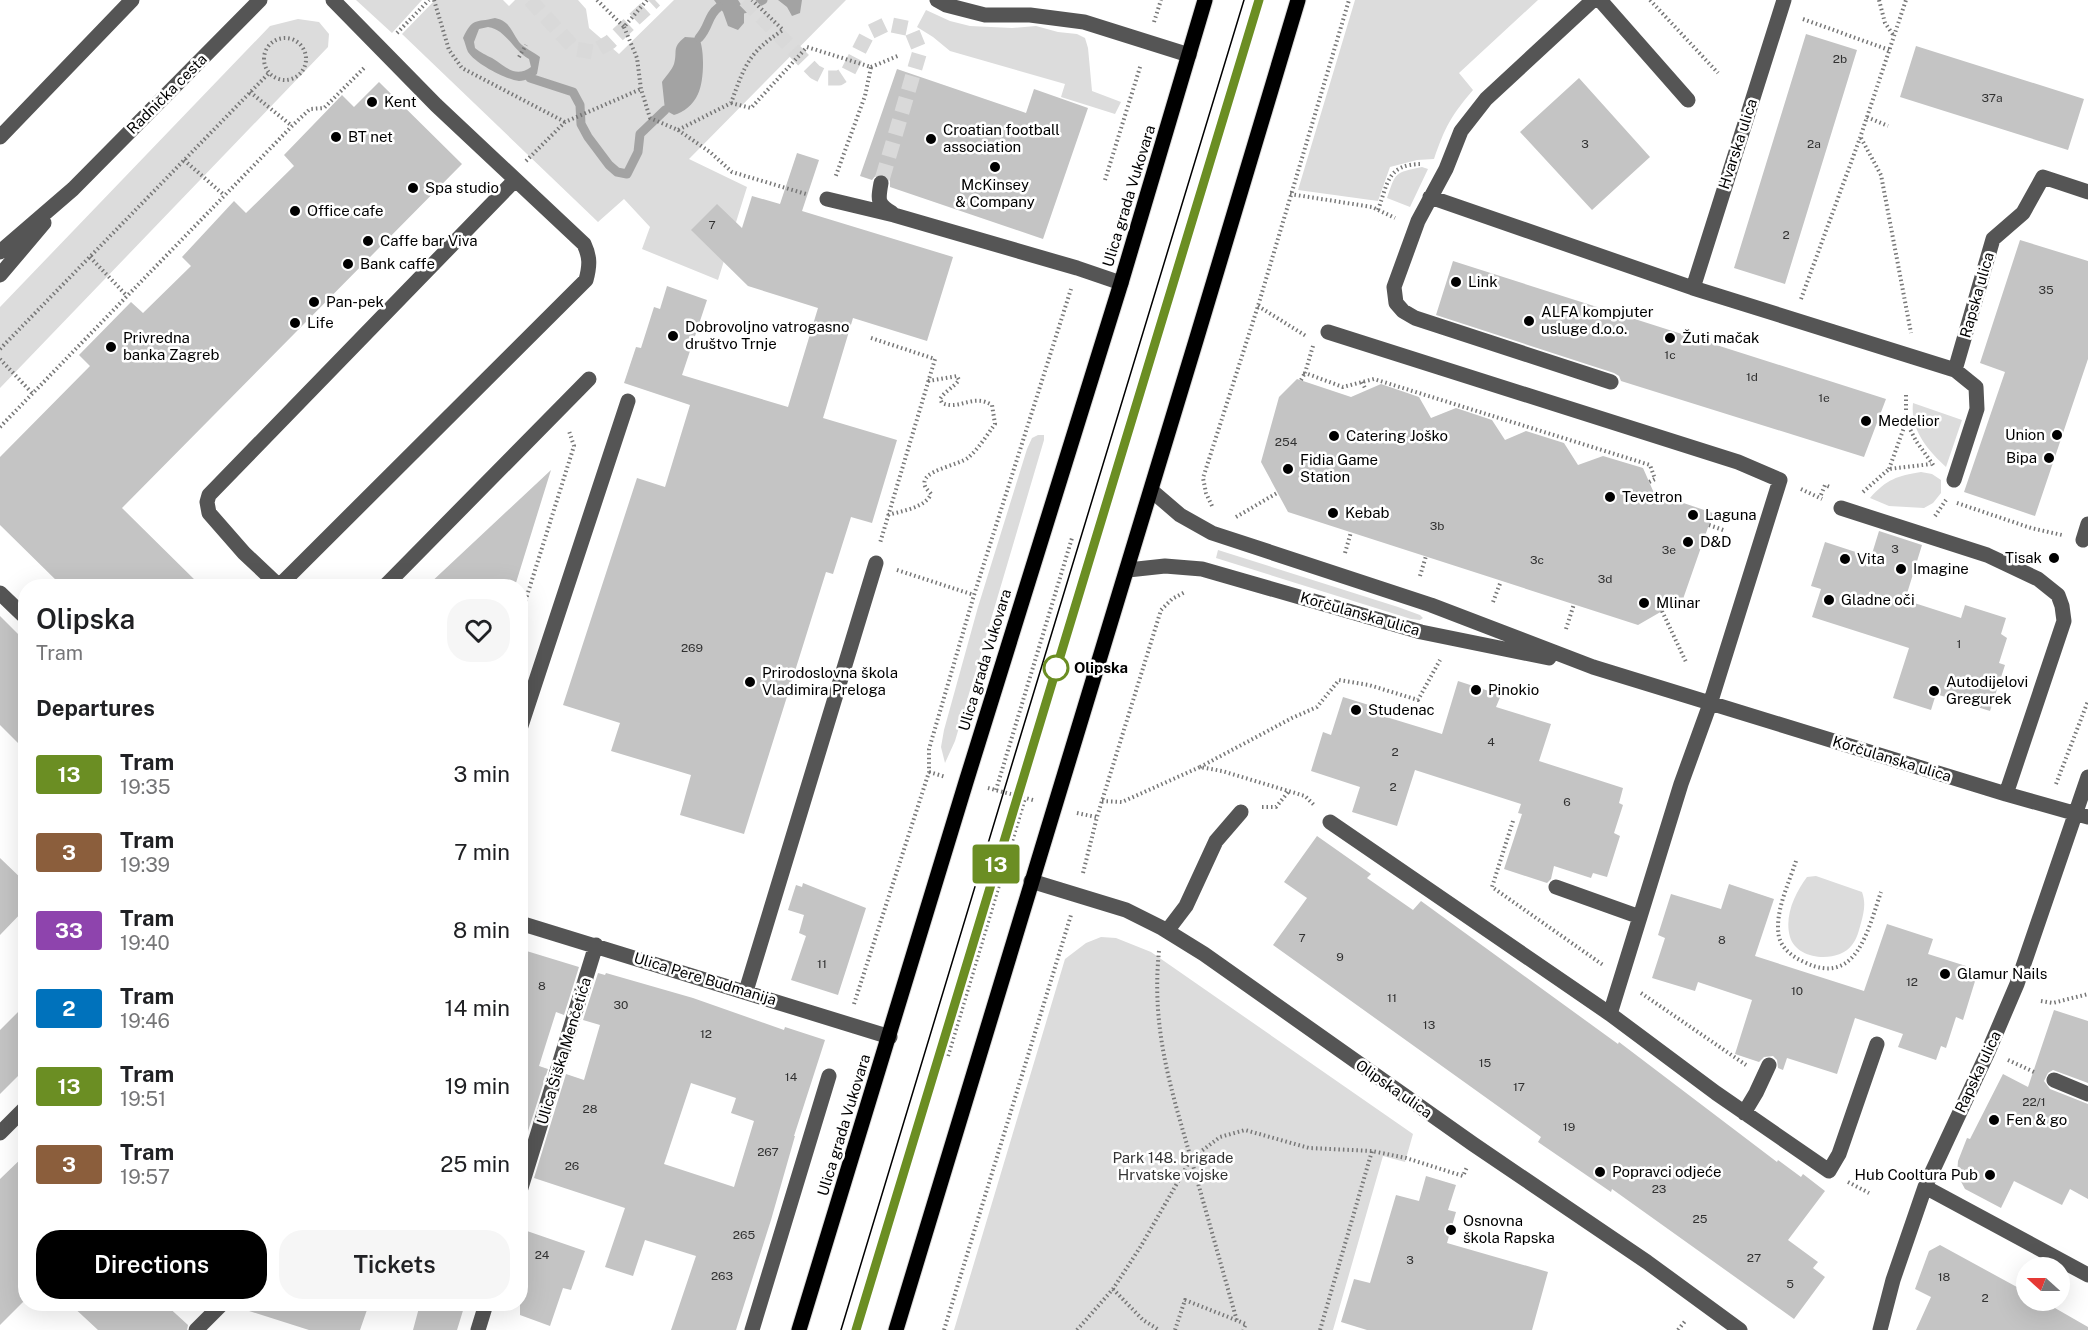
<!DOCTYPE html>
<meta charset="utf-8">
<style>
body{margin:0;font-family:"Public Sans",sans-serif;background:#f6f6f6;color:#202124;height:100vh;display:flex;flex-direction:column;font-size:22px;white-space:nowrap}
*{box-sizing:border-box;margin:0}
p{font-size:20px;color:#757577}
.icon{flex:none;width:33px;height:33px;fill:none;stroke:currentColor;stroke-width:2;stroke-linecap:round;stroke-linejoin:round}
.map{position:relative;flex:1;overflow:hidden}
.details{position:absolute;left:18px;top:579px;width:510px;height:732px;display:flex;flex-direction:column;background:#fff;border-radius:24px;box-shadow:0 6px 24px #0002}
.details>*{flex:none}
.badge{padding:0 12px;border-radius:4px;font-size:21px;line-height:39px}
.needle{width:39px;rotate:291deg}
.buttons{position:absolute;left:2016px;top:1257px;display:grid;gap:12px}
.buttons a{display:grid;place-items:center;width:54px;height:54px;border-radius:50%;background:#fff;box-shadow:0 6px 24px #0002;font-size:30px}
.map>.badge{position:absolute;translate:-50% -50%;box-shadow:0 0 0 3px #fff}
h2{padding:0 18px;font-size:22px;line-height:54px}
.round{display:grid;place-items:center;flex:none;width:63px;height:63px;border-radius:24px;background:#f6f6f6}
.summary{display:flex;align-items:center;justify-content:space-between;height:102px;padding:0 18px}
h1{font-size:28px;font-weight:600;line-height:45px}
.primary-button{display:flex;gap:12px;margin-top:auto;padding:12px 18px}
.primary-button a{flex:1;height:69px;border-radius:24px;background:#000;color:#fff;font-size:24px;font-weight:600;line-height:69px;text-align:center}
.primary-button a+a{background:#f6f6f6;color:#202124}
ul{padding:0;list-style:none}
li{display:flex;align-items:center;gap:18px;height:78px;padding:0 18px}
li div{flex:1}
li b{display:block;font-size:22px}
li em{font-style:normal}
li .badge{min-width:66px;font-weight:700;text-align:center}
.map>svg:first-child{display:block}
</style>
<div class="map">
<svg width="2088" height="1330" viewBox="0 0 2088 1330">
<rect width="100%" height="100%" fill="#fff"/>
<path fill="#dcdcdc" d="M356,0H422L392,33Z
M435,0H503L509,6L515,0H578L586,9L589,28L619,54L674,0H846L689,159L747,187L718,280L642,249L650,227L624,199L598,222L402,34Z
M1355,0H1538L1459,73L1473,90C1451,116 1445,127 1434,159L1417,160L1390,167L1378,201L1298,190Z
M926,10L950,21L970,26L1012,28L1036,26L1058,32L1077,34L1085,38L1088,48L1092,91L1121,102L1115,114L1061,97L1065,84L950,51L933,37L917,27Z
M298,19L319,22L329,34L328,47L0,388V307L270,26Z
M1422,167L1428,169L1410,207L1387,198C1396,172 1394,173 1422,167Z
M1913,403L1962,420L1946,467C1928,450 1910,430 1913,403Z
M1038,435H1044V440L955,741L945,763L941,747L944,730L978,607L1027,449L1032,438Z
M1921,472L1932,474L1941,480V493L1933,503L1924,508L1889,506L1870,498C1887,479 1897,476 1921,472Z
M1218,550L1398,607L1420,615L1423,618L1420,620L1411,619L1216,558Z
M1816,876L1862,892C1866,903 1864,912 1861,923C1859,930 1857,939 1852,945C1839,963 1797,961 1790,937C1784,916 1795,893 1807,877Z
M1101,937L1116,938L1151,952L1413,1134L1405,1162L1383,1156L1333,1330H954L1065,959L1086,943Z"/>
<path fill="#a3a3a3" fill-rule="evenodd" d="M714,0H738L744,9V23L738,30L728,26L723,12Z
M778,0H802L800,13L792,16L787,7Z
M495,18C510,21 511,31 519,42C524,48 534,52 540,57L537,74C532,77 526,81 519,81C505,79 476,64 468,52C466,48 465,42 463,38C473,17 475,23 495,18ZM488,27C507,30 512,50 529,59L531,67C515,79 505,66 492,58C486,55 481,53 475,48L474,42L479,29Z
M685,37L699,38C705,50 704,82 698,94C693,105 684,112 674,115L665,110L662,82C665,77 672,70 674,64C678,51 671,48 685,37Z"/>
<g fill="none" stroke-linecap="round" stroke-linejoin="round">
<path stroke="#a3a3a3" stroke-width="9" d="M744,9L763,0
M699,38C710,26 707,16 719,7
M530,78L573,92L580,105L581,124L588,137L609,165L617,172L627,174L638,152L640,134L665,110"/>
</g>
<path fill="#c4c4c4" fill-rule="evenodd" d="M1806,34L1857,50L1785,284L1734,268Z
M1916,46L2084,99L2068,150L1900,97Z
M897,69L1026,113L1034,89L1088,108L1043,239L890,187V179L883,174H877L872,180L860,176Z
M1579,78L1650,157L1592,210L1520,132Z
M379,82L462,164L122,508L201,586H62L0,525V457L90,366L79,355L131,302L143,313L191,266L182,257L234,201L246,213L294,166L284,155L342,95L354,107Z
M797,153L819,160L802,211L953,257L927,341L853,318L823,418L897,440L872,523L851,517L833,574L826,572L744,834L680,815L691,775L611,751L620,723L563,705L637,478L665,487L690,405L624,383L636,347L641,348L654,307L660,309L667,286L707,300L682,375L788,407L818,308L748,286L691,230L717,204L742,228L752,196L780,204Z
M2020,240L2088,261V359L2035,516L1964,492L2005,372L1980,363Z
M1453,261L1886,399L1864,457L1621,381L1619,376L1614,373L1436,315Z
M1297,379L1351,397L1381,384L1419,397L1431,418L1456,408L1492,420L1505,440L1526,431L1564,443L1578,465L1603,456L1643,468L1654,493L1713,513L1683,599L1638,625L1288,512L1261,462L1279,397Z
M551,470L515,586H427Z
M1879,531L1922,545L1905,600L1961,618L1965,605L2006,618L2001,634L2007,638L1999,663L2005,665L1990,711L1936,694L1931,710L1893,698L1909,648L1812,617L1821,589L1811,586L1825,542L1871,557Z
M0,616L26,642V751L0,725Z
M1458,681L1501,695L1496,707L1551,724L1539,761L1623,788L1619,803L1623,805L1614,833L1620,836L1607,877L1593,873L1591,878L1554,866L1551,879L1547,883L1504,869L1522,814L1518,813L1521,804L1415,770L1397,826L1352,812L1360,787L1311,771L1323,732L1331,735L1343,697L1385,710L1383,716L1442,734Z
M1317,836L1371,874L1367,878L1413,910L1421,901L1618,1044L1619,1042L1777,1162L1778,1160L1801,1177L1803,1174L1825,1191L1788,1240L1818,1262L1813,1268L1825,1277L1794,1319L1612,1189L1611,1192L1538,1142L1541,1137L1273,945L1307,898L1284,882Z
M0,858L26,883V908L0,935Z
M803,883L866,908L838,995L791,980L806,936L799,933L804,915L788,910L796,885L802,887Z
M1729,884L1774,899L1755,956L1864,991L1887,924L1933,939L1928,954L1966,966L1964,974L1976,978L1963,1020L1956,1017L1946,1048L1941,1046L1936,1060L1898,1047L1903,1034L1855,1018L1837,1074L1787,1058L1783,1070L1778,1068L1777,1060L1773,1056L1764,1057L1759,1062L1735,1054L1752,1000L1698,982L1695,991L1652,978L1665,938L1658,935L1671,894L1721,909Z
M520,949L579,967L564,1015L556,1012L539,1066L548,1069L520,1156Z
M598,973L605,975L606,973L693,998L784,1030L785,1027L825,1040L794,1136H795L771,1220L736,1330H671L696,1256L645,1240L633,1276L605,1267L625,1208L534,1178L566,1074L584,1080L600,1025L583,1020ZM691,1083L736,1098L731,1113L754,1121L734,1187L664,1164Z
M26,1004V1068L0,1094V1030Z
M2054,1010L2088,1021V1083L2053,1070L2048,1073L2044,1081L2050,1089L2088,1104V1199L2070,1189L2062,1205L2014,1181L2001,1208L1965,1189L1957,1174L1958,1161L1967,1138L1970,1139L2003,1074L2028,1087Z
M26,1154V1299L0,1325V1179Z
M1426,1176L1456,1185L1448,1210L1456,1212L1447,1243L1548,1272L1532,1330H1367L1341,1322L1354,1279L1370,1283L1396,1195L1419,1201Z
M527,1231L585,1251L571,1290L563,1288L550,1326L520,1315V1252Z
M1940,1245L2026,1292V1300H2041L2088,1327V1330H1916L1931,1297L1915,1289L1929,1251Z
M70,1304H165L188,1325L187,1330H98Z
M244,1304H369L360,1330H309L243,1309Z
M420,1304H465L457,1330H413Z"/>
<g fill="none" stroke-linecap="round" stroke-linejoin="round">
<path stroke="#d9d9d9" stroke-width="15" stroke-dasharray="15 8" stroke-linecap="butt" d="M530,0L575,49L593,52L610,42L655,0
M745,0L815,72L827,78H839L848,72L868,33L887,24L911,29L920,51L881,183"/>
<defs>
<path id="major" d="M799,1330L966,782L1121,283L1205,0
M896,1330C1030,887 1166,444 1298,0"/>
</defs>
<use href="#major" stroke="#dbdbdb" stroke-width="17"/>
<path stroke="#777" stroke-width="4" stroke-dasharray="1.5 3" stroke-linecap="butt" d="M434,0L449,50L462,68L565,122
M597,0L624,27L647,0
M1650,0L1718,73
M1879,0L1885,23L1894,36
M1803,19L1889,50
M1154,22L1161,0
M624,27L637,58L641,89L650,118L678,130L731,103C745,65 748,53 783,30L752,0
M397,33L429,0
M264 59a21 21 0 1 1 42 0a21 21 0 1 1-42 0Z
M519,57L526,45
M871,67L900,55
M250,92L292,126
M731,103L751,108L807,47L871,67L865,96L835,178
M1867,117L1888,126
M678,130L710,152L732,172L806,194
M1861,138L1881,175L1911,333
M184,160L224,195
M526,161L565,122L641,89
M1105,180L1141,64
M1290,194L1372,207L1395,218
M1378,210C1388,183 1387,164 1422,164
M90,257L126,295
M1801,299L1860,138L1906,0
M1258,306L1306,336
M871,338L935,359L880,543
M1313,346L1305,373L1343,387L1374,379L1650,465L1655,479L1649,482
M0,349L269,73
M0,359L32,393
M1301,380L1305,373
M1362,382L1366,390
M1906,395V421L1916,441L1934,466
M0,427L292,126L310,109L324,108L366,66
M1889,469L1906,422
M1801,489L1822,499
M1863,492L1889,469L1931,464
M1821,495L1825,485L1830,487
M1957,503L2031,528L2062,535
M1212,506L1206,493L1203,478L1258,306L1349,0
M888,515C901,511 925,508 931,494C929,491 926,489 925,486C919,470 959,466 969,457C979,448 987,435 995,424L992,405C972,393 960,411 942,403L940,399C945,391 954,387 959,380L957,376L928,381
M1935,516L1946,500
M1236,517L1277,493
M1709,525L1726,531
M1345,553L1351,532
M897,570L974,595
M1420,576L1426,556
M1493,602L1501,581
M1662,611L1686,662
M520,618L574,446L569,431
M1566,629L1574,604
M1200,767L1292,718L1317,707L1339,680L1369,685L1418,700L1440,660
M929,772L946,777
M2056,784L2088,701
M988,788L1033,800
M996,790L1072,538
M1102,801L1122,802L1200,767L1222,771L1305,796L1314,805
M1262,807H1276L1289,791
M1077,813L1096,817
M1513,821L1492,887L1603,965
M1796,861C1789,883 1774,913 1779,937C1782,949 1793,957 1804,962C1857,988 1868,929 1881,892
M1083,873L1097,817L1161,610L1172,599L1185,592
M1159,951C1151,1029 1171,1089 1192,1162C1207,1215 1222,1268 1237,1321
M1641,993L1746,1065
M2041,1001L2053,1003L2088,994
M854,1004L929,772V749L974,595L1071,289
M948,1056L1025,798
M2008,1060L2034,1072
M1848,1182L1869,1193
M1113,1289L1143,1320L1159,1330
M944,1330L1071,915
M1077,1330L1113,1289L1141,1246L1191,1159L1220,1137L1245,1130L1309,1148L1372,1151L1406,1158L1463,1176L1467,1167
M1175,1330L1185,1300L1246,1324L1243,1330
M1320,1330L1372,1151
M1678,1330L1686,1320"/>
<path stroke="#555" stroke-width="15" d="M937,0L946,5L985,15H1030L1084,22L1189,55
M1593,0L1486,99L1461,131L1446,169L1418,221L1394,287L1396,303L1403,311L1415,318L1611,382
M1600,0L1688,100
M0,137L132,0
M881,183C878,200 877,204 892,213
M1430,197L1693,288L1955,370L1976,387L1977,409L1954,480
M827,199L894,215L1077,268L1121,283
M0,252L73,189L260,0
M0,275L44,223
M1693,288L1784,0
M1328,332L1738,462L1780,480L1710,704L1681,784L1610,1014
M1955,370L1993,239L2023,213L2043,177L2088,192
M1152,491L1180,515L1212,533L1431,605L1593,667L2006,794L2088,817
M1841,508L1987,555L2038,579L2058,595L2062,606L2064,621L2006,794
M2083,540L2088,524
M1128,570L1165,566L1202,569L1421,632L1549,658
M279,586L586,280C590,265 590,257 584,244L436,105L333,0
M279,586L244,553L209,513L207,502L209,495L515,180
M385,586L589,379
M0,593L26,618
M520,729L628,401
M1330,822L1610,1014L1716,1093L1829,1171L1839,1154L1877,1044
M1031,881L1126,910L1162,928L1204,954L1473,1144L1647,1262L1740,1330
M1556,887L1640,917
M520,923L890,1037
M1167,931L1186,906L1216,841L1241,812
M746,991L876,563
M2054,1080L2088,1094
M1744,1113L1756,1093L1769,1065
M0,1133L26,1107
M1925,1187L2088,1275
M520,1191L596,945
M196,1330L222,1304
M478,1330L486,1304
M752,1330L829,1076
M1880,1330L1893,1280L1925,1187L1988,1052L2017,984L2088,777"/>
<use href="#major" stroke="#000" stroke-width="15"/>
<path stroke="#000" stroke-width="1.5" d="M841,1330C974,886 1110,444 1244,0
M856,1330L1259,0"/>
</g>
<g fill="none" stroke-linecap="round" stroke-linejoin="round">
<defs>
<path id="line" d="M856,1330L1259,0"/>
</defs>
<use href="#line" stroke="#fff" stroke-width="14"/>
<use href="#line" stroke="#6b8e23" stroke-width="9"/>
</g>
<g fill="#000" stroke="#fff" stroke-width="2">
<circle cx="372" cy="102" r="6"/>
<circle cx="336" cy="137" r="6"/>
<circle cx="931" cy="139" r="6"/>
<circle cx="995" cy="167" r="6"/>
<circle cx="413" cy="188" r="6"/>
<circle cx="295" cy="211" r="6"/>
<circle cx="368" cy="241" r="6"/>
<circle cx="348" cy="264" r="6"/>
<circle cx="1456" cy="282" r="6"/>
<circle cx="314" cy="302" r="6"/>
<circle cx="1529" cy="321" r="6"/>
<circle cx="295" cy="323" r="6"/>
<circle cx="673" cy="336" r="6"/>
<circle cx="1670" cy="338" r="6"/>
<circle cx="111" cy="347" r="6"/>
<circle cx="1866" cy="421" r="6"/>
<circle cx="2057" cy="435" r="6"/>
<circle cx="1334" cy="436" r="6"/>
<circle cx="2049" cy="458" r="6"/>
<circle cx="1288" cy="469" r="6"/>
<circle cx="1610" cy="497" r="6"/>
<circle cx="1333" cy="513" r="6"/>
<circle cx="1693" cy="515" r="6"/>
<circle cx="1688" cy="542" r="6"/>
<circle cx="2054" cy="558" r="6"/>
<circle cx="1845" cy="559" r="6"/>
<circle cx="1901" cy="569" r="6"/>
<circle cx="1829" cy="600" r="6"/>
<circle cx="1644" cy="603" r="6"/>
<circle cx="750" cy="682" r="6"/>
<circle cx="1476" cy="690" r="6"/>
<circle cx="1934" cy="691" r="6"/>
<circle cx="1356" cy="710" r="6"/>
<circle cx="1945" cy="974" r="6"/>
<circle cx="1994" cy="1120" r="6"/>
<circle cx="1600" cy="1172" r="6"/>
<circle cx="1990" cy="1175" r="6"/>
<circle cx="1451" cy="1230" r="6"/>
</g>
<circle fill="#fff" stroke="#6b8e23" stroke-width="3" cx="1056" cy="668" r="12"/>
<g text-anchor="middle" stroke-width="5" stroke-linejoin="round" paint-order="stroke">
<g font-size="12" fill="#313131">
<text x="1840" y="63">2b</text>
<text x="1992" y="102">37a</text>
<text x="1585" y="148">3</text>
<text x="1814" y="148">2a</text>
<text x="712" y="229">7</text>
<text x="1786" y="239">2</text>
<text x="2046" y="294">35</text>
<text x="1670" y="359">1c</text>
<text x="1752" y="381">1d</text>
<text x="1824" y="402">1e</text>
<text x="1286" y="446">254</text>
<text x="1437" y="530">3b</text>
<text x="1895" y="553">3</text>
<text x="1669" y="554">3e</text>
<text x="1537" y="564">3c</text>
<text x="1605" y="583">3d</text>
<text x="1959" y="648">1</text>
<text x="692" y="652">269</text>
<text x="1491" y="746">4</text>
<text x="1395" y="756">2</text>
<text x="1393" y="791">2</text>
<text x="1567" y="806">6</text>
<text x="1302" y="942">7</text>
<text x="1722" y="944">8</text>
<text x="1340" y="961">9</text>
<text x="822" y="968">11</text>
<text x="1912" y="986">12</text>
<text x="542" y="990">8</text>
<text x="1797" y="995">10</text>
<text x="1392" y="1002">11</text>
<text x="621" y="1009">30</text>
<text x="1429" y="1029">13</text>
<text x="706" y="1038">12</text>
<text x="1485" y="1067">15</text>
<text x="791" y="1081">14</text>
<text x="1519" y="1091">17</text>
<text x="2034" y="1106">22/1</text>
<text x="590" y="1113">28</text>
<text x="1569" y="1131">19</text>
<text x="768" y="1156">267</text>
<text x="572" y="1170">26</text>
<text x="1659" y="1193">23</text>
<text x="1700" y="1223">25</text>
<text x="744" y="1239">265</text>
<text x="542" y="1259">24</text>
<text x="1754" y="1262">27</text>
<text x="1410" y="1264">3</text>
<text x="722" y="1280">263</text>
<text x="1944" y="1281">18</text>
<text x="1790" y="1288">5</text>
<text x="1985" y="1302">2</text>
</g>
<g font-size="15" fill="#000" stroke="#fff">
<text transform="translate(167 94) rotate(-45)" y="5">Radnička cesta</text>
<text transform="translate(1738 144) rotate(-72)" y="5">Hvarska ulica</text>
<text transform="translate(1129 196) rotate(-73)" y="5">Ulica grada Vukovara</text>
<text transform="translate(1977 295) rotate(-74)" y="5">Rapska ulica</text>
<text transform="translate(1360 614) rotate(16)" y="5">Korčulanska ulica</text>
<text transform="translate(985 660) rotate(-73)" y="5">Ulica grada Vukovara</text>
<text transform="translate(1892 759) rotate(17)" y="5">Korčulanska ulica</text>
<text transform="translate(705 979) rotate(17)" y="5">Ulica Pere Budmanija</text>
<text transform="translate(564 1051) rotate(-73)" y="5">Ulica Šiška Menčetića</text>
<text transform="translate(1978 1072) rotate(-65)" y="5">Rapska ulica</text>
<text transform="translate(1394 1089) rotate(35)" y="5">Olipska ulica</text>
<text transform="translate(844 1125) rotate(-73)" y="5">Ulica grada Vukovara</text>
</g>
<g font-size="15" fill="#000" stroke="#fff" text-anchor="start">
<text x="384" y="107">Kent</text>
<text x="943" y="135">Croatian football<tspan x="943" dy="17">association</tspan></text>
<text x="348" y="142">BT net</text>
<text x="995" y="190" text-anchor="middle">McKinsey<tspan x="995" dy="17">&amp; Company</tspan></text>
<text x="425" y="193">Spa studio</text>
<text x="307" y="216">Office cafe</text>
<text x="380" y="246">Caffe bar Viva</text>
<text x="360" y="269">Bank caffe</text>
<text x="1468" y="287">Link</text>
<text x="326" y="307">Pan-pek</text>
<text x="1541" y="317">ALFA kompjuter<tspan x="1541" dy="17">usluge d.o.o.</tspan></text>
<text x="307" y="328">Life</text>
<text x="685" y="332">Dobrovoljno vatrogasno<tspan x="685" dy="17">društvo Trnje</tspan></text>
<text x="123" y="343">Privredna<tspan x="123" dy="17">banka Zagreb</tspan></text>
<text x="1682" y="343">Žuti mačak</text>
<text x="1878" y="426">Medelior</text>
<text x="2045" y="440" text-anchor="end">Union</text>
<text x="1346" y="441">Catering Joško</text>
<text x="2037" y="463" text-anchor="end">Bipa</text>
<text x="1300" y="465">Fidia Game<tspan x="1300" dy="17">Station</tspan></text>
<text x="1622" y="502">Tevetron</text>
<text x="1345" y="518">Kebab</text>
<text x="1705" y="520">Laguna</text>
<text x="1700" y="547">D&amp;D</text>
<text x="2042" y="563" text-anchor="end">Tisak</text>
<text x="1857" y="564">Vita</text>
<text x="1913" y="574">Imagine</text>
<text x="1841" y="605">Gladne oči</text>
<text x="1656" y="608">Mlinar</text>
<text x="762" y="678">Prirodoslovna škola<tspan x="762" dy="17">Vladimira Preloga</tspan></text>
<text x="1946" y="687">Autodijelovi<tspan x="1946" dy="17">Gregurek</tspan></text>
<text x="1488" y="695">Pinokio</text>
<text x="1368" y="715">Studenac</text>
<text x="1957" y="979">Glamur Nails</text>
<text x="2006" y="1125">Fen &amp; go</text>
<text x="1612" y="1177">Popravci odjeće</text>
<text x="1978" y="1180" text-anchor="end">Hub Cooltura Pub</text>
<text x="1463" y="1226">Osnovna<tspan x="1463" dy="17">škola Rapska</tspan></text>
</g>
<g font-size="15" font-weight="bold" fill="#000" stroke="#fff" text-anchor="start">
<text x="1074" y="673">Olipska</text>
</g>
<g font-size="15" fill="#333" stroke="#fff">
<text x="1173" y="1163">Park 148. brigade<tspan x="1173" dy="17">Hrvatske vojske</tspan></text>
</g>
</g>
</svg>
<div class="buttons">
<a><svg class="needle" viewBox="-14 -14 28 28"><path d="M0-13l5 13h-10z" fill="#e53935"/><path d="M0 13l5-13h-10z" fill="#757577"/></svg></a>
</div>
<b class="badge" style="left:996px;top:864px;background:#6b8e23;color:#fff">13</b>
<section class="details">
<div class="summary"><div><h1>Olipska</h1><p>Tram</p></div><a class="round"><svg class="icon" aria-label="heart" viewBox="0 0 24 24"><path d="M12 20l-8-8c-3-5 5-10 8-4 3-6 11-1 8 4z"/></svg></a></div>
<h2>Departures</h2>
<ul>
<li><span class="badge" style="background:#6b8e23;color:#fff">13</span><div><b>Tram</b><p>19:35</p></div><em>3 min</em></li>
<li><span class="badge" style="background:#8b5e3c;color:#fff">3</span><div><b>Tram</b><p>19:39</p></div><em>7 min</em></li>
<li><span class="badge" style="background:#8e44ad;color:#fff">33</span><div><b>Tram</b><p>19:40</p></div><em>8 min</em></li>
<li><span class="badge" style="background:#0072bc;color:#fff">2</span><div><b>Tram</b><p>19:46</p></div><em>14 min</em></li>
<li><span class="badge" style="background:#6b8e23;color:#fff">13</span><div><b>Tram</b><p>19:51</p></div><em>19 min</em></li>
<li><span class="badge" style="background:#8b5e3c;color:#fff">3</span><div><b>Tram</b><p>19:57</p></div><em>25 min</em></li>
</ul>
<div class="primary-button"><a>Directions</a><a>Tickets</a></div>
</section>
</div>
